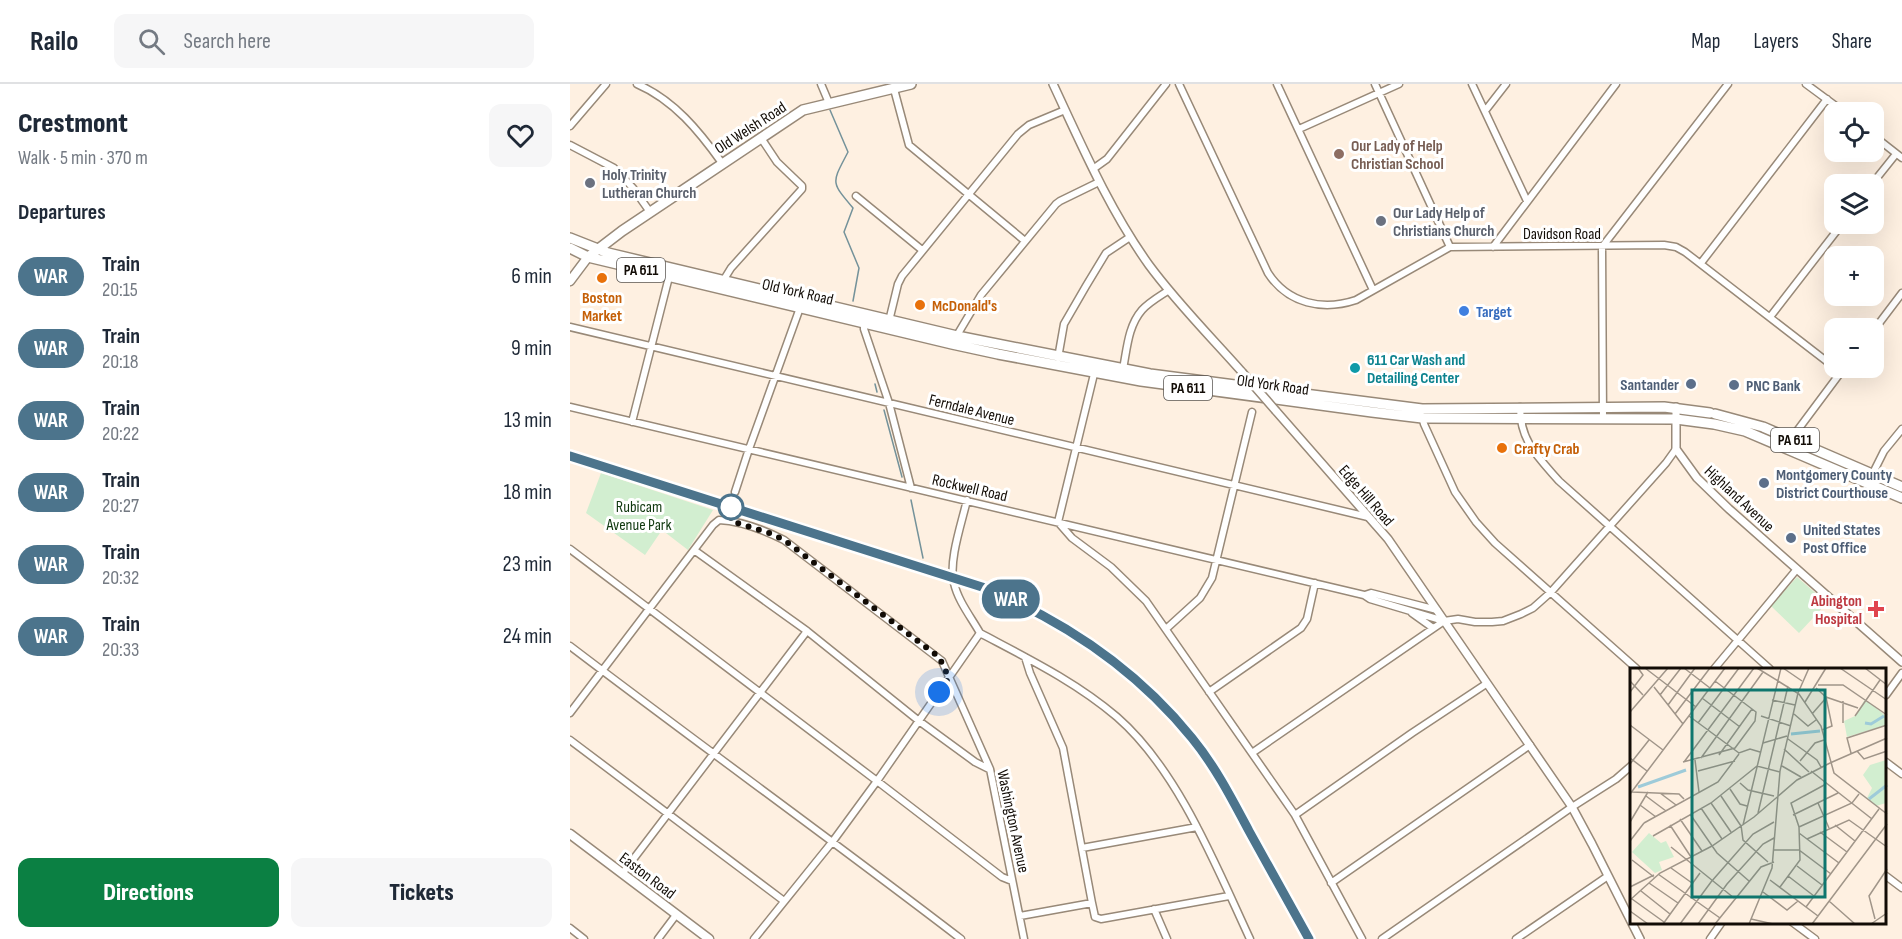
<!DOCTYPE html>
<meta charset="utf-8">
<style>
body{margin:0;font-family:"Sofia Sans Condensed",sans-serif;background:#f6f6f7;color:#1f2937;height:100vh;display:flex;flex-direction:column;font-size:22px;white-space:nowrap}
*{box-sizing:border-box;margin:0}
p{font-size:20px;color:#747a83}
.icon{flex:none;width:33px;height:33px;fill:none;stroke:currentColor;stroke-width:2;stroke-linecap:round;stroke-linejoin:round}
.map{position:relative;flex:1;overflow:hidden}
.side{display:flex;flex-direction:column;background:#fff;width:570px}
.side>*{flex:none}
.badge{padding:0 12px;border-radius:20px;font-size:21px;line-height:39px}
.buttons{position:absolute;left:1254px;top:18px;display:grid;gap:12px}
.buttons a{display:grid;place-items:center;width:60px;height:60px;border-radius:12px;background:#fff;box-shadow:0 6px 24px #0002;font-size:30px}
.you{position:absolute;width:30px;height:30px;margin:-15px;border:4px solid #fff;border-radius:50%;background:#1a73e8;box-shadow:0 0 0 9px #1a73e833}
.map>.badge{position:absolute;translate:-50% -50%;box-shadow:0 0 0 3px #fff}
h2{padding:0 18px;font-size:22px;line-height:54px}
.round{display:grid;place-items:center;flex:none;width:63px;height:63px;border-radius:12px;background:#f6f6f7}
.headline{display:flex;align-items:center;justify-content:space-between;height:102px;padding:0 18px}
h1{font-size:28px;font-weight:800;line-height:45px}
.primary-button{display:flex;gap:12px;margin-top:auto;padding:12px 18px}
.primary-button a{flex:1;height:69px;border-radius:12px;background:#0b8043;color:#fff;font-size:24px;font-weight:800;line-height:69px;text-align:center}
.primary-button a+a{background:#f6f6f7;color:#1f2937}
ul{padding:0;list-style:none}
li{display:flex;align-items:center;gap:18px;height:72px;padding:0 18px}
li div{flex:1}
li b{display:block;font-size:22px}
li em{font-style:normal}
li .badge{min-width:66px;font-weight:700;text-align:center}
header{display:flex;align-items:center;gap:36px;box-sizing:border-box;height:84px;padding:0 30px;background:#fff;border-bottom:2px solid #e0e1e3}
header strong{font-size:28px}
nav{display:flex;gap:33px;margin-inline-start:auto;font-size:21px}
.search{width:420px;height:54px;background:#f6f6f7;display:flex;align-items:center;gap:15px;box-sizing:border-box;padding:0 21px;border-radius:12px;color:#747a83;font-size:22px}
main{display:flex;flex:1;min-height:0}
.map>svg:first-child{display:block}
</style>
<header>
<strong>Railo</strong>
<div class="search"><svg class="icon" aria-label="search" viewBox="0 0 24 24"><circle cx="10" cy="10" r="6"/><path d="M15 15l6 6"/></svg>Search here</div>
<nav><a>Map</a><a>Layers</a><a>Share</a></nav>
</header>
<main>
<section class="side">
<div class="headline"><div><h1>Crestmont</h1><p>Walk · 5 min · 370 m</p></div><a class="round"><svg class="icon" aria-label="heart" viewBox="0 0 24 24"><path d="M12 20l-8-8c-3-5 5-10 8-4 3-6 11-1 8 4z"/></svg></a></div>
<h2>Departures</h2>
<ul>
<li><span class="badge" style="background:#4c748c;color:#fff">WAR</span><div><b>Train</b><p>20:15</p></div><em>6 min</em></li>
<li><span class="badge" style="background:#4c748c;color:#fff">WAR</span><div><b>Train</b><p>20:18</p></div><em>9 min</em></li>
<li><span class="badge" style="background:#4c748c;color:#fff">WAR</span><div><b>Train</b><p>20:22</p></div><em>13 min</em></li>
<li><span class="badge" style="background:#4c748c;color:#fff">WAR</span><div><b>Train</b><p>20:27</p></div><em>18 min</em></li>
<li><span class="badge" style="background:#4c748c;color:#fff">WAR</span><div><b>Train</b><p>20:32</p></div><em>23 min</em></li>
<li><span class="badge" style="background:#4c748c;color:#fff">WAR</span><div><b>Train</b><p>20:33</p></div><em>24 min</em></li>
</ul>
<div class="primary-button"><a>Directions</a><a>Tickets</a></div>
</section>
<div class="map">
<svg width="1332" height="855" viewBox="0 0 1332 855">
<rect width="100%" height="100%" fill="#fef0e1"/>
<path fill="#d2eed0" d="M31,389L143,426L118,466L92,446L75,471L16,429Z
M1227,493L1257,519L1229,549L1201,522Z"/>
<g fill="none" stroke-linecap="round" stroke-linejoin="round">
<path stroke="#74929a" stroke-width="1.5" d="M260,26L278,68C262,99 260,97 283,124L274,148L289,184L283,217
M305,300L307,308
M314,326L332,393
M341,416L353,474"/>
<defs>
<path id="minor" d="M67,0C104,16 129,47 152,79
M251,0L259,19
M609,0L698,189C718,220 753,227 786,216L880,163L1094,161L1106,163L1115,168L1264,283
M707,0L803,206
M805,0L880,163
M902,0L957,117
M1236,0L1274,28
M324,5L339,61L455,157
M915,27L936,0
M0,42L36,0
M729,45L829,0
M1304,52L1332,74
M0,61L44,84L63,104L80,128
M523,85L537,75L596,0
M1302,100L1326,70
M286,112L352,166
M923,163L1046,0
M1131,179L1257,15
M153,197L161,184L232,105V102L207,78L191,54
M1200,233L1272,140
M319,237L328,200L332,192L448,50L459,41L495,26
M294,238V245L319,319L341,404
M0,243L798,433
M1304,246L1332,209
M386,253L411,211L486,120L490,117L529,98
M488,274L494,240L516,202L536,169L560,153
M553,285C557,265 558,242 572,226C579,218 590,212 599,206
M525,286L488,438L502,454L541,483L576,517L725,731L792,855
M0,323L794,511L800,515L874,537L888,535L905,538H922L933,537L951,530L963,524L981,508L1096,379L1106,365
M950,323C950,357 968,373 989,397L1200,585
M852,332L854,340L885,408L906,438L925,459L1067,585
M1033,334L1032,163L1158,0
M62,338L99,193
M1221,355L1274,284
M1298,399L1314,367L1332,345
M165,408L179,365L231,221
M0,465L307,697L432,793L442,797
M124,466L237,547L349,637L405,678L419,685
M795,511L801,509L867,526
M842,529L863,544
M596,545L630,514L642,494L682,328
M410,549C457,574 506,598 547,633C608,686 646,782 680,855
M0,562C130,661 262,756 391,855
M455,573L460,589L493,664L522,819
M1144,585L1227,485
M639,608L731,544L737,535L745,499
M1316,611L1332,589
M0,629L143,441L149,436C171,437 194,446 214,456L372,577L420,685L454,855
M0,656L214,817
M682,669L874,537
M1316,678L1332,690
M725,731L842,649L916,600
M512,764L627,743
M52,790L237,547
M1316,792L1332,804
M761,799L960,661
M584,825L597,855
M450,832L522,819L525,833L531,835L659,812
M1222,838L1245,855
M0,844L14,855
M88,855L106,831
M184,855L263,757L307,697L410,549C401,533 388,517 384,499C378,478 392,438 397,416
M812,855L1002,723L1046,695L1062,681
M946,855L1038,792
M1140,855L1152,838"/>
<path id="tertiary" d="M483,0C512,62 539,125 579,181C607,219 641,253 672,288
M1106,323V365L1127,394L1159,425L1332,578
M706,327L818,455L1002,723L1022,760L1070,855"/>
<path id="secondary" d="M0,197L18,173
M0,750L139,855"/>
<path id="primary" d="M18,173L52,147L233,26L341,0"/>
<path id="trunk" d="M0,154L38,169L387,252L580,290L852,325L1094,323L1140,329
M0,164L18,173L382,260L428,270L571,297L802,328L852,334L1106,335L1144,340L1175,347L1332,414
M1145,330L1193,343L1332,403"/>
</defs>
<use href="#minor" stroke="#988978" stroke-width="9"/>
<use href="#tertiary" stroke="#988978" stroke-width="10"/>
<use href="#secondary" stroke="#988978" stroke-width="11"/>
<use href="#primary" stroke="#988978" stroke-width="12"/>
<use href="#trunk" stroke="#988978" stroke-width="12"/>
<use href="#minor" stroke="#fff" stroke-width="6"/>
<use href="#tertiary" stroke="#fff" stroke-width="7"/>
<use href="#secondary" stroke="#fff" stroke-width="8"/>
<use href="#primary" stroke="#fff" stroke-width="9"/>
<use href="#trunk" stroke="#fff" stroke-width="9"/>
<defs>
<path id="rail" d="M0,372L413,503C493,536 566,585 622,653C645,682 662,715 679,747C699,783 719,819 739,855"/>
</defs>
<use href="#rail" stroke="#867c71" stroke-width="4"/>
<use href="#rail" stroke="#fff" stroke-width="1.5" stroke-dasharray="4.5" stroke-linecap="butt"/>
<defs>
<path id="tertiary-bridge" d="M672,288L706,327"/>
</defs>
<use href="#tertiary-bridge" stroke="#988978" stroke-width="10" stroke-linecap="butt"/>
<use href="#tertiary-bridge" stroke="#fff" stroke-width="7"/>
</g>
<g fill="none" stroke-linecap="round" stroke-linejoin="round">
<defs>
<path id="line" d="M0,372L412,503C493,536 566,585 622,654C645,682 662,715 679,747C699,783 719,819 739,855"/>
</defs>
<use href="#line" stroke="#fff" stroke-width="14"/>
<use href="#line" stroke="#4c748c" stroke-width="9"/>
<path stroke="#120c06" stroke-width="6" stroke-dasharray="0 10.8" d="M161,423V437L202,450L214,456L369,573L379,594L369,608"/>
</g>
<circle fill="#8d6e63" stroke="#fff" stroke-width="2" cx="769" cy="70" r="6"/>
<g fill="#6b7280" stroke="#fff" stroke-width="2">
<circle cx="20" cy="99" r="6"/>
<circle cx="811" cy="137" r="6"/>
</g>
<g fill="#e8710a" stroke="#fff" stroke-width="2">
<circle cx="32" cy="194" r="6"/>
<circle cx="350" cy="221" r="6"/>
<circle cx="932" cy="364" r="6"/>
</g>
<circle fill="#3f7fe0" stroke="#fff" stroke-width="2" cx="894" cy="227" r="6"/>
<circle fill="#0f9aa8" stroke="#fff" stroke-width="2" cx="785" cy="284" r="6"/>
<g fill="#5c6f8a" stroke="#fff" stroke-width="2">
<circle cx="1121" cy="300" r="6"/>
<circle cx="1164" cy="301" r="6"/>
<circle cx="1194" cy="399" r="6"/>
<circle cx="1221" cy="454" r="6"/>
</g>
<circle fill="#fff" stroke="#4c748c" stroke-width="3" cx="161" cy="423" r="12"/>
<path fill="#e0444e" stroke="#fff" stroke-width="2" d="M1303 516h6v6h6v6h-6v6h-6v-6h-6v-6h6z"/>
<g text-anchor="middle" stroke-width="6" stroke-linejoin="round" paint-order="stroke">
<g fill="#fff" stroke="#595551" stroke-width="1.5">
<rect x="47" y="174" width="48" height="24" rx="4.5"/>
<rect x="594" y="292" width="48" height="24" rx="4.5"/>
<rect x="1201" y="344" width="48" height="24" rx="4.5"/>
</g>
<g font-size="15" font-weight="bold" fill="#120c06">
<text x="71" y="191">PA 611</text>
<text x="618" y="309">PA 611</text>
<text x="1225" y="361">PA 611</text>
</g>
<g font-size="16" fill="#120c06" stroke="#fff">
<text transform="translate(180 43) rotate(-33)" y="6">Old Welsh Road</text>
<text x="992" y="155">Davidson Road</text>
<text transform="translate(228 207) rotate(13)" y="6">Old York Road</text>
<text transform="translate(703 300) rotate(8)" y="6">Old York Road</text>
<text transform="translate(402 325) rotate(14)" y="6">Ferndale Avenue</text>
<text transform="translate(400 403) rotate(13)" y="6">Rockwell Road</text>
<text transform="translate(797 411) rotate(49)" y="6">Edge Hill Road</text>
<text transform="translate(1170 414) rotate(43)" y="6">Highland Avenue</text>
<text transform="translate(444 737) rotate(78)" y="6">Washington Avenue</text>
<text transform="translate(78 791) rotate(37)" y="6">Easton Road</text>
</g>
<g font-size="16" font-weight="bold" fill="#785e54" stroke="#fff" text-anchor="start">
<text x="781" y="67">Our Lady of Help<tspan x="781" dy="18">Christian School</tspan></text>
</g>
<g font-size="16" font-weight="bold" fill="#5b616d" stroke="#fff" text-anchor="start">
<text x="32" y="96">Holy Trinity<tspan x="32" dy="18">Lutheran Church</tspan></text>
<text x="823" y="134">Our Lady Help of<tspan x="823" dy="18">Christians Church</tspan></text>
</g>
<g font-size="16" font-weight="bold" fill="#c56008" stroke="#fff" text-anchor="start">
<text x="32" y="219" text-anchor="middle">Boston<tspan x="32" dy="18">Market</tspan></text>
<text x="362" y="227">McDonald's</text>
<text x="944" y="370">Crafty Crab</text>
</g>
<g font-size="16" font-weight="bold" fill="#366cbe" stroke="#fff" text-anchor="start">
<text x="906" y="233">Target</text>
</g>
<g font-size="16" font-weight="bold" fill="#0d838f" stroke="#fff" text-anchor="start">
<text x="797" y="281">611 Car Wash and<tspan x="797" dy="18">Detailing Center</tspan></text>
</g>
<g font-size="16" font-weight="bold" fill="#4e5e75" stroke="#fff" text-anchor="start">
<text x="1109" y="306" text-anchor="end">Santander</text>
<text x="1176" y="307">PNC Bank</text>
<text x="1206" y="396">Montgomery County<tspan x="1206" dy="18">District Courthouse</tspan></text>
<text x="1233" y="451">United States<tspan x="1233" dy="18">Post Office</tspan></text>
</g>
<g font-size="16" fill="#10380f" stroke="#fff">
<text x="69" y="428">Rubicam<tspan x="69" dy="18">Avenue Park</tspan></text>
</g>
<g font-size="16" font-weight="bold" fill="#be3a42" stroke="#fff" text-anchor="end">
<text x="1292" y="522">Abington<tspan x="1292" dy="18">Hospital</tspan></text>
</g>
</g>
<g transform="translate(1060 584)">
<rect width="256" height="256" fill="#fef0e1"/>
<path d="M235,31L256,48V57L217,69L214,53L225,48ZM256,92V135L246,138L237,130L242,120L233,107L240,97ZM19,165L31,175L36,173L44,189L29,194L32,202L25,205L2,184Z" fill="#d2eed0"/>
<path fill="none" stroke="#9ecbd9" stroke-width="3" d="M235,55L241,56L254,48M161,66L190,63M8,119L56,102M239,131L257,117"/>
<path fill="none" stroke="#a09589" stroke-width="1.5" d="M15,0L66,39M54,0L80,20M127,0L169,26L191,58L204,105L257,146M153,0L172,13M210,0L257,32M235,0L257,17M0,13L13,27M188,17H213L257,47M24,19L53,56M186,20L196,29L228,40M0,24L13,7L8,0M30,27L51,0M72,30L110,59M142,32L165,37M175,34L196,0M38,37L65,0M0,44L38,0M45,46L80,0M164,46L178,58L186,52M182,46L196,30M59,48L109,85L120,81L130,84M131,48L161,58M225,48L250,12M68,55L109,0M213,55V33M0,57L33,82M192,62L202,58L196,29M158,71L187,92L191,99M133,75L157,68M154,81L179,104M227,83L234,91L257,83M221,85L217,70L257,57M89,87L122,41M0,90L17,103M71,90L133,4M65,92L69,124M170,93L185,75L194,72M53,94L105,80L125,53L126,44L85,13M54,94L124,0M200,95L257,70M0,96L19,72M152,98L171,109M68,103L105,93M181,103L242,151M110,115L118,122L144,128M100,121L110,136L117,138M2,124L49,126L54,131M30,125L46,137M0,126L95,0M16,128L36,143M91,128L111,158M81,135L101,164M188,135L199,160M10,137L26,149M71,140L92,171M128,145L158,18M60,146L87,185L119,213M163,147L208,125M50,151L72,183M0,154L18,124M14,155L88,114L109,86M40,157L61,189M111,157L113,172L138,194M113,157L151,0M205,157L225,173M169,159L222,135L229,126M190,164L217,184M169,165L209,195M23,168L81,135L127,98L150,104M177,171L219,152L257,179M0,173L14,155M41,179L104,230M143,182H169L201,206M2,192L24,209M167,198L192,217M41,200L62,215M28,206L90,250M158,208L184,228M140,212L188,248M19,215L48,235M0,219L24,207M150,219L170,192L169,159L161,135L196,116M11,223L40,246M133,224L157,242L168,233M2,231L34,254M0,232L30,205L82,178L124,149L167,112L200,95M199,233L225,256M176,239L249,141M0,243L18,256M121,251L143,256M245,251L239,228L257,201M33,256L70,205M50,256L81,214L123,166L144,154M68,256L97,216L133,176L144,170M85,256L131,199L144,194M119,256L142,200L150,103L168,25L179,0M182,256L257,156M241,256L257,245"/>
<path fill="#0f766e" fill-opacity="0.15" stroke="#0f766e" stroke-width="3" d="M62,22H195V229H62Z"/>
<rect width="256" height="256" fill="none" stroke="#120c06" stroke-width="3"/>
</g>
</svg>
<div class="buttons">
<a><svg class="icon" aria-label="locate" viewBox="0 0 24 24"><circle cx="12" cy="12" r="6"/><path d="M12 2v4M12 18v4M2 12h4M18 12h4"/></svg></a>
<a><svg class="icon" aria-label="layers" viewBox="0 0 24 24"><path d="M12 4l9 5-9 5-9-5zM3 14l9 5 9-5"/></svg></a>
<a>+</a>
<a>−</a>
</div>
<div class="you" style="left:369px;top:608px"></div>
<b class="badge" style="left:441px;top:515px;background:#4c748c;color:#fff">WAR</b>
</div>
</main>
